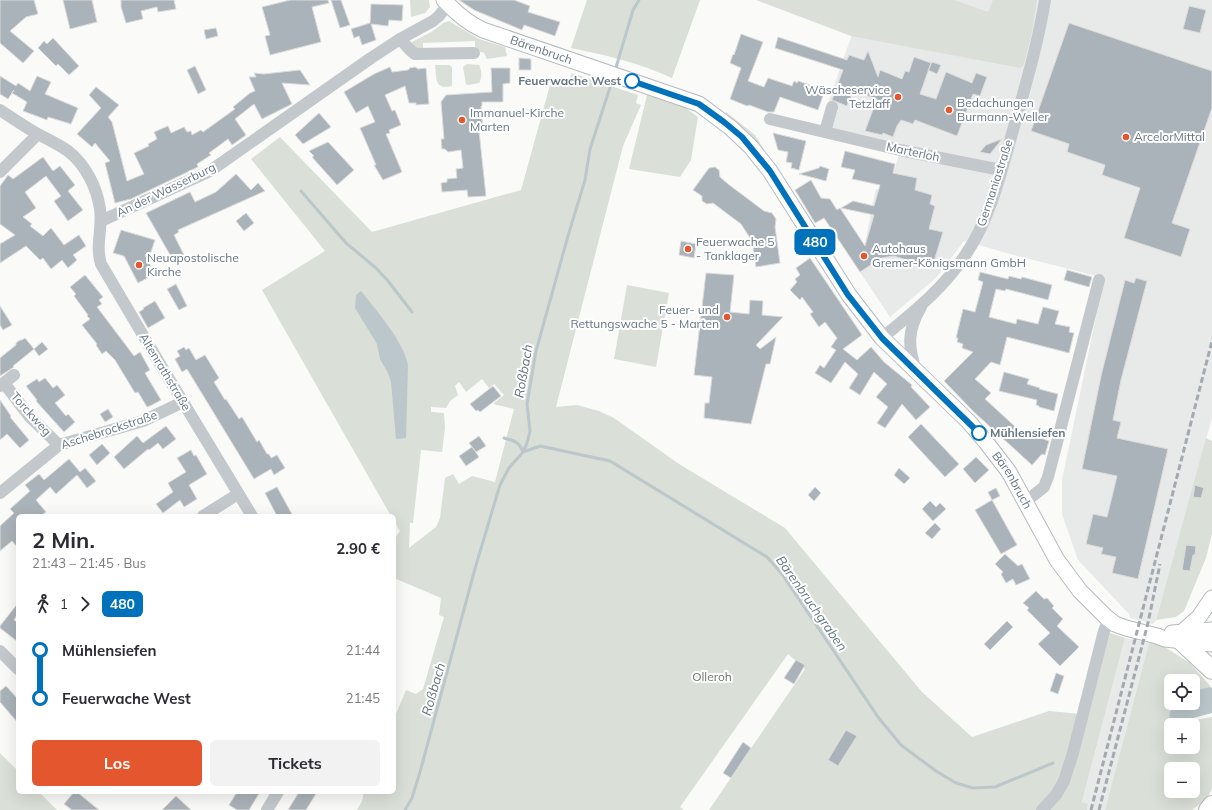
<!DOCTYPE html>
<html lang="de">
<meta charset="utf-8">
<style>
body{margin:0;font-family:Mulish,sans-serif;background:#f2f2f3;color:#2b2b33;height:100vh;display:flex;flex-direction:column;font-size:15px;white-space:nowrap}
*{box-sizing:border-box;margin:0}
p{font-size:13px;color:#7c7c81}
.icon{flex:none;width:22px;height:22px;fill:none;stroke:currentColor;stroke-width:2;stroke-linecap:round;stroke-linejoin:round}
.map{position:relative;flex:1;overflow:hidden}
.sheet{position:absolute;left:16px;top:514px;width:380px;height:280px;display:flex;flex-direction:column;background:#fff;border-radius:6px;box-shadow:0 4px 16px #0002}
.sheet>*{flex:none}
.badge{padding:0 8px;border-radius:6px;font-size:14px;line-height:26px}
.tools{position:absolute;left:1164px;top:674px;display:grid;gap:8px}
.tools a{display:grid;place-items:center;width:36px;height:36px;border-radius:6px;background:#fff;box-shadow:0 4px 16px #0002;font-size:20px}
.map>.badge{position:absolute;translate:-50% -50%;box-shadow:0 0 0 2px #fff}
.legs{display:flex;align-items:center;gap:6px;height:44px;padding:0 16px;font-size:13px}
.legs p{margin-inline-start:auto}
.headline{display:flex;align-items:center;justify-content:space-between;height:68px;padding:0 16px}
h1{font-size:22px;font-weight:700;line-height:30px}
.cta{display:flex;gap:8px;margin-top:auto;padding:8px 16px}
.cta a{flex:1;height:46px;border-radius:6px;background:#e4572e;color:#fff;font-size:16px;font-weight:700;line-height:46px;text-align:center}
.cta a+a{background:#f2f2f3;color:#2b2b33}
ul{padding:0 16px;list-style:none}
li{display:flex;align-items:center;gap:14px;height:48px;font-size:15px}
li i{display:grid;place-items:center;width:6px;height:100%;margin:0 5px;background:currentColor}
li i::after{content:'';width:10px;height:10px;margin:-5px;border:3px solid;border-radius:50%;background:#fff}
li p{margin-inline-start:auto}
li:first-child i{background:linear-gradient(#0000 50%,currentColor 0)}
li:last-child i{background:linear-gradient(currentColor 50%,#0000 0)}
.map>svg:first-child{display:block}
</style>
<div class="map">
<svg width="1212" height="810" viewBox="0 0 1212 810">
<rect width="100%" height="100%" fill="#fafaf8"/>
<path fill="#e8e9e9" d="M864,0H1212V418L1156,620L1153,624L1130,618L1129,614L1078,560L1062,514V480L1104,278L1014,255L964,241L936,278L890,317L848,254L865,243L876,189L888,192L900,150L819,129Z
M1125,638L1149,643L1105,810H1087L1088,804L1082,803Z"/>
<path fill="#dadfd7" fill-rule="evenodd" d="M410,0H429L430,7L425,13L411,17Z
M587,0H700L672,78C640,63 605,55 571,48Z
M756,0H954L988,12L993,0H1037L1032,32L1024,64L1020,68L851,36Z
M449,21L479,39L505,47L507,56L487,59L484,53L475,50V41L423,43V52L417,51L410,43L433,31L443,23Z
M467,64L479,65C482,71 482,78 479,83L468,85L466,84L463,67Z
M435,65H449L452,67V86C434,90 437,79 435,65Z
M572,73L638,95L636,103L641,105L623,146L556,407L577,405L599,411L614,418L679,464L785,528L922,692L972,737L1049,711L1081,714L1104,631L1125,638L1082,802L1088,804L1087,810H709L805,669L788,654L680,807L684,810H357L362,801L364,792H394V719L406,690L416,694L423,689L444,617L439,615L441,598L394,578V540L400,531L394,521V516H391L262,290L325,251L251,159L280,137L372,232L521,190L552,78L567,84ZM482,379L489,388L494,384L504,395L493,404L514,409L495,482L472,476L459,484L453,474L445,478L440,518L436,527L409,548L410,523H413L421,450L442,452L445,428L444,413L431,412V407L446,408L450,401L458,395L455,386L459,382L466,392Z
M647,95L683,106L698,117L691,160L680,177L629,169Z
M726,112L755,135L765,151L764,152L725,114Z
M627,285L669,293L656,367L614,359Z
M1206,438L1212,441V534L1206,558L1184,611L1176,617L1156,620Z
M1149,643L1160,644L1190,663L1212,688L1209,687L1194,691L1193,694V681H1171V703H1179L1171,707L1169,718C1180,728 1198,718 1212,717V788L1207,799L1192,810H1105ZM1171,725H1193V747H1171ZM1171,769H1193V791H1171Z
M0,753L18,771V792H39L57,810H0Z"/>
<path fill="#bbc7cb" d="M361,291C376,310 404,342 408,365L406,438L396,439L391,382L388,373L380,359L377,344L355,308L356,295Z
M1209,687L1212,688V713L1182,721L1173,722L1169,718L1171,707L1179,703H1193L1194,691Z"/>
<g fill="none" stroke-linecap="round" stroke-linejoin="round">
<path stroke="#bbc7cb" stroke-width="3" d="M615,71L633,10L639,0
M301,191L346,243L376,268L388,281L412,312
M504,438C514,441 519,441 523,452
M523,452L540,446L610,461L767,557L782,574L878,717L901,745L936,771L956,783L973,788L995,787L1053,763
M405,810L412,798L420,772L476,565L500,485L509,468L523,452L527,443L530,431L527,404L536,351L568,236L585,180L590,149L613,78"/>
</g>
<path fill="#aab3b9" stroke="#dcdcda" d="M0,0H34L38,14L26,17L10,31L34,51L23,63L0,43Z
M63,0H92L97,22L70,29Z
M121,0H174L176,9L158,12L157,7L141,11L143,19L126,23L121,7Z
M290,0H328L329,3L312,7L321,42L270,55L265,36L270,35L262,7Z
M331,0H341L350,25L340,28Z
M459,0H514L530,6L528,12L560,22L555,36L524,25L522,30L474,10Z
M371,4L403,5L402,21L389,20L388,26L371,24L376,40L362,45L359,36L354,38L351,29L370,23Z
M1189,6L1206,10L1200,33L1183,29Z
M1069,23L1212,71V108L1172,223L1190,229L1181,257L1124,238L1140,188L1102,175L1105,165L1067,152L1069,144L1031,131Z
M216,28L218,36L206,39L204,30Z
M741,34L763,42L748,81L764,87L768,78L792,86L794,81L797,83L798,81L825,90L818,110L780,97L774,112H768L749,105L747,106L730,99L741,68L730,63L733,54L734,55Z
M778,37L847,60L849,55L864,60L868,51L878,77L880,70L902,79L905,71L909,72L914,57L931,63L920,94L936,99L946,72L972,83L976,73L987,77L980,96L973,94L957,136L915,120L913,124L901,120L897,126L893,137L883,133L882,135L865,131L877,99L853,91L847,106L832,100L843,70L775,48Z
M53,38L79,66L69,75L58,64L56,66L38,48L44,41L47,44Z
M519,58L531,59V70H519Z
M932,62L941,65L937,74L928,70Z
M195,66L206,90L198,94L187,70Z
M390,67L392,72L408,70L410,68L415,67L418,69L426,68L429,104L416,105V103H409L405,86L385,95L392,111L395,110L401,125L389,130L390,133L386,134L402,172L383,180L374,165H376L360,128L375,122L368,106L356,113L344,92L374,74Z
M491,68H510V83L503,84V102H482V106H481L483,131H479L486,196L468,197L467,190L442,192L441,183L447,182V179L457,178L456,169L463,168L461,150L448,152L445,149H442L441,139H444L441,102L446,95L492,92Z
M300,70L310,85L282,83L292,104L262,119L254,104L235,119L246,135L232,145L228,139L209,153L211,155L197,164L198,167L131,199L115,203L105,163L110,161L95,143L92,147L77,134L101,108L89,95L96,87L119,105L108,117L112,122L127,181L144,174L134,153L149,146L148,144L157,139L154,132L168,126L171,133L184,127L187,132L191,131L192,135L201,130L203,132L235,109L233,107L250,93L255,91L249,77H256L254,73L264,74Z
M0,76L16,86L18,83L30,91L37,76L51,82L45,94L78,108L71,124L48,117L47,120L23,111L27,102L12,93L14,90L8,99L0,94Z
M319,113L331,127L303,144L295,135Z
M773,133L806,141L799,170L791,168L792,163L786,162L788,152L778,150Z
M1002,139L990,154L980,152L986,145Z
M328,142L354,170L337,185L312,157L314,156L309,151Z
M845,151L895,164L893,173L917,178L915,190L932,195L930,204L935,206L929,229L943,232L932,268L894,256L881,258L860,272L824,218L815,223L795,190L811,180L821,198L830,199L837,210L840,208L865,246L874,215L841,208L853,201L874,206L880,185L852,179L855,170L841,167Z
M43,157L53,171L60,166L75,185L68,191L83,210L68,221L54,201L61,196L46,176L25,192L36,208L23,217L32,224L30,226L43,236L51,228L64,245L79,235L86,246L73,255L77,260L68,268L62,260L51,269L43,258L40,260L26,246L0,263V244L15,235L0,224V186L8,175L13,179Z
M820,166L829,169L826,181L799,174L819,168Z
M715,167L719,170L720,177L728,184L764,211L772,213L776,219L775,227L780,263L756,267L752,241L741,224L713,203L707,204L702,201V196L693,190L709,168Z
M236,174L251,190L258,183L265,191L178,230L179,232L174,235L184,255L173,260L146,213L190,192L195,202L216,192Z
M246,213L254,223L244,231L236,221Z
M121,230L155,240L151,252L145,255L155,274L138,283L124,256L113,253Z
M681,241L696,244L694,258L679,255Z
M810,258L862,335L843,349L857,360L871,347L884,362L912,385L911,387L930,407L916,420L902,404L885,428L877,423L888,407L876,397L887,384L874,372L860,395L849,388L858,374L845,362L831,383L815,373L820,365L824,368L836,350L831,347L837,338L825,322L819,327L810,314L813,312L802,297L800,300L790,290L797,282L795,279L800,275L796,268Z
M1067,270L1092,277L1089,287L1064,280Z
M980,272L1008,279L1009,276L1021,279L1022,277L1052,285L1048,300L1006,289L1005,291L996,289L989,317L1016,324L1017,319L1038,324L1043,307L1059,311L1055,324L1070,327L1069,332L1074,333L1069,353L1007,337L1000,365L991,362L975,379L991,393L985,399L1021,432L1032,436L1034,434L1038,437L1049,441L1045,455L1042,454L1032,465L974,412L944,381L973,352L962,348L963,344L957,342L958,338H956L963,309L975,312L983,282L978,280Z
M706,273L734,275L730,312L749,314L750,300L763,301L762,315L783,317L756,345L760,349L776,337L770,364H766L751,424L704,418L705,403H709L712,377L694,375Z
M85,275L103,297L99,300L102,304L97,307L134,356L140,352L150,370L145,373L161,400L152,405L147,407L138,392L135,393L115,360L106,351L102,354L96,345L97,344L82,325L90,319L87,316L88,315L74,296L76,294L70,287Z
M1136,278L1147,281L1121,380L1113,420L1121,422L1117,438L1168,449L1138,579L1112,573L1116,557L1101,554L1103,548L1086,544L1093,514L1107,517L1117,476L1082,469L1101,376L1125,280L1134,283Z
M176,284L187,306L179,310L167,289Z
M155,301L165,318L148,328L139,312L144,309L143,308Z
M0,306L12,325L3,330L0,325Z
M25,338L34,349L13,366L14,367L0,376V358L16,345V343L20,340H22Z
M42,342L48,349L39,356L34,349Z
M184,347L186,350L189,348L196,360L205,355L219,378L214,382L225,400L226,399L239,419L242,417L257,442L259,440L267,454H269L271,458L277,455L285,468L274,475L271,469L254,479L187,369L182,372L175,359L180,356L177,351Z
M1004,372L1029,379L1027,384L1040,388L1039,389L1058,394L1054,411L1039,407V406L1036,405L1037,400L999,391Z
M45,378L53,388L57,385L65,395L55,403L66,416L68,414L75,422L64,432L36,401L37,400L26,386L37,379L39,382Z
M493,386L501,396L480,412L478,410L476,411L470,404Z
M0,400L11,416L10,417L29,440L20,448L7,434L0,440Z
M108,409L113,417L105,422L100,414Z
M921,424L959,464L945,477L908,437Z
M166,426L176,439L163,449L158,443L149,450L148,449L124,469L114,457L137,436L143,443Z
M479,436L486,446L476,452L469,443Z
M102,444L110,453L97,465L89,455Z
M472,447L479,457L466,466L459,456Z
M191,450L194,456L196,455L207,474L189,485L197,499L184,507L180,500L163,513L156,504L173,492L168,483L186,472L177,458Z
M976,457L989,470L975,483L963,469Z
M69,459L80,472L85,468L96,481L87,488L77,475L56,494L50,487L36,500L46,512L40,516H18V548L12,541L0,551V526L14,513L10,509L30,491L25,485L39,474L44,480Z
M899,468L910,478L904,484L894,475Z
M1195,485L1204,488L1201,498L1193,497Z
M277,487L293,516H277L265,493Z
M815,487L821,493L814,501L808,495Z
M996,488L1000,496L992,500L988,492Z
M992,500L1017,545L1001,554L975,510Z
M930,501L936,507L940,503L946,509L933,521L922,509Z
M935,523L941,529L932,539L925,533Z
M1186,545L1196,546L1195,555H1193L1190,571L1182,570Z
M1005,554L1018,566L1022,564L1030,579L1016,585L1013,579L1006,583L1001,574L1003,572L995,564Z
M1036,591L1044,599L1047,598L1054,606L1052,608L1063,619L1057,626L1079,647L1060,666L1038,644L1050,633L1027,610L1029,608L1023,603Z
M18,603V613L14,620L18,623V642L0,628V626Z
M1007,621L1013,627L990,650L984,644Z
M796,660L805,665L794,684L784,678Z
M1056,673L1064,676L1058,694L1050,691Z
M6,686L18,699V723L0,702V691Z
M846,730L857,736L838,766L828,760Z
M743,742L751,748L731,778L723,773Z
M74,792H77L99,810H72L64,804Z
M237,792H260L249,810H237L229,805Z
M299,792H317L306,810H288Z
M176,796L191,810H162Z"/>
<g fill="none" stroke-linecap="round" stroke-linejoin="round">
<defs>
<g id="major">
<path id="s1" d="M444,0C456,13 467,23 483,30L699,104L731,128L751,147L770,171L849,295L882,338L968,421L986,442L1009,472L1057,560L1080,591L1106,617L1115,624L1126,628L1157,636L1165,639L1212,644"/>
<path d="M1172,633L1212,630"/>
<path d="M1181,633L1199,617L1212,598"/>
</g>
<path id="highway" d="M1181,641L1212,670
M1208,810L1212,805"/>
</defs>
<use href="#major" stroke="#b5babe" stroke-width="17"/>
<use href="#highway" stroke="#b4b9bd" stroke-width="20"/>
<path stroke="#c3c8cc" stroke-width="12" d="M400,39L410,50L415,54L474,53
M0,110C12,118 24,126 36,133C47,139 58,144 68,151C86,165 97,188 100,209C103,229 95,244 101,264L160,364L252,516
M770,119L900,150L1001,170
M825,132L832,107
M0,172L38,134
M101,221L210,171L371,58L400,39L433,21L439,16L448,4
M882,338C912,313 942,290 964,257C990,220 1001,173 1013,130C1025,87 1038,44 1045,0
M916,371C908,346 907,331 921,307
M4,383L30,417L59,445
M0,386L14,375
M0,493L59,445L143,421L183,402
M1025,502L1044,487L1048,477L1099,280
M203,516L238,494
M0,651L18,669
M267,810L278,792
M1042,810L1056,795L1064,781L1073,753L1104,631L1109,619"/>
<use href="#major" stroke="#fff" stroke-width="15"/>
<use href="#highway" stroke="#fff" stroke-width="18"/>
<path stroke="#a2aab0" stroke-width="3" stroke-dasharray="6 3" stroke-linecap="butt" d="M1091,810L1212,341
M1099,810L1148,623L1160,564"/>
</g>
<g fill="none" stroke-linecap="round" stroke-linejoin="round">
<defs>
<path id="line-1" d="M632,81L699,104L724,122L742,137L770,171L848,295L882,338L979,433"/>
</defs>
<use href="#line-1" stroke="#fff" stroke-width="9"/>
<use href="#line-1" stroke="#0072bc" stroke-width="6"/>
</g>
<g fill="#fff" stroke="#0072bc" stroke-width="2">
<circle cx="632" cy="81" r="7"/>
<circle cx="979" cy="433" r="7"/>
</g>
<g fill="#e4572e" stroke="#fff" stroke-width="1.5">
<circle cx="898" cy="97" r="4"/>
<circle cx="949" cy="110" r="4"/>
<circle cx="462" cy="120" r="4"/>
<circle cx="1126" cy="137" r="4"/>
<circle cx="688" cy="249" r="4"/>
<circle cx="864" cy="256" r="4"/>
<circle cx="139" cy="265" r="4"/>
<circle cx="727" cy="317" r="4"/>
</g>
<g text-anchor="middle" stroke-width="4" stroke-linejoin="round" paint-order="stroke">
<g font-size="12" fill="#657683" stroke="#fff">
<text dy="4" stroke="none"><textPath href="#s1" startOffset="111">Bärenbruch</textPath></text>
<text transform="translate(913 152) rotate(12)" y="4">Marterloh</text>
<text transform="translate(995 183) rotate(-72)" y="4">Germaniastraße</text>
<text transform="translate(166 190) rotate(-26)" y="4">An der Wasserburg</text>
<text transform="translate(165 372) rotate(59)" y="4">Altenrathstraße</text>
<text transform="translate(31 414) rotate(48)" y="4">Torckweg</text>
<text transform="translate(109 430) rotate(-18)" y="4">Aschebrockstraße</text>
<text dy="4" stroke="none"><textPath href="#s1" startOffset="771">Bärenbruch</textPath></text>
</g>
<g font-size="12" font-weight="bold" fill="#657683" stroke="#fff" text-anchor="end">
<text x="621" y="85">Feuerwache West</text>
<text x="990" y="437" text-anchor="start">Mühlensiefen</text>
</g>
<g font-size="12" fill="#657683" stroke="#fff" text-anchor="start">
<text x="890" y="94" text-anchor="end">Wäscheservice<tspan x="890" dy="14">Tetzlaff</tspan></text>
<text x="957" y="107">Bedachungen<tspan x="957" dy="14">Burmann-Weller</tspan></text>
<text x="470" y="117">Immanuel-Kirche<tspan x="470" dy="14">Marten</tspan></text>
<text x="1134" y="141">ArcelorMittal</text>
<text x="696" y="246">Feuerwache 5<tspan x="696" dy="14">- Tanklager</tspan></text>
<text x="872" y="253">Autohaus<tspan x="872" dy="14">Gremer-Königsmann GmbH</tspan></text>
<text x="147" y="262">Neuapostolische<tspan x="147" dy="14">Kirche</tspan></text>
<text x="719" y="314" text-anchor="end">Feuer- und<tspan x="719" dy="14">Rettungswache 5 - Marten</tspan></text>
</g>
<g font-size="12" fill="#687a64" stroke="#fff">
<text x="712" y="681">Olleroh</text>
</g>
<g font-size="13" font-style="italic" fill="#60757c" stroke="#fff">
<text transform="translate(523 371) rotate(-80)" y="5">Roßbach</text>
<text transform="translate(812 603) rotate(55)" y="5">Bärenbruchgraben</text>
<text transform="translate(433 689) rotate(-74)" y="5">Roßbach</text>
</g>
</g>
</svg>
<div class="tools">
<a><svg class="icon" aria-label="locate" viewBox="0 0 24 24"><circle cx="12" cy="12" r="6"/><path d="M12 2v4M12 18v4M2 12h4M18 12h4"/></svg></a>
<a>+</a>
<a>−</a>
</div>
<b class="badge" style="left:815px;top:242px;background:#0072bc;color:#fff">480</b>
<section class="sheet">
<div class="headline"><div><h1>2 Min.</h1><p>21:43 – 21:45 · Bus</p></div><b>2.90 €</b></div>
<div class="legs"><svg class="icon" aria-label="walk" viewBox="0 0 24 24"><circle cx="13" cy="4" r="2"/><path d="M13 8l-2 6 4 7M11 14l-3 7M7 12l3-4h3l4 4"/></svg>1<svg class="icon" aria-label="forward" viewBox="0 0 24 24"><path d="M9 5l7 7-7 7"/></svg><b class="badge" style="background:#0072bc;color:#fff">480</b></div>
<ul>
<li><i style="color:#0072bc"></i><b>Mühlensiefen</b><p>21:44</p></li>
<li><i style="color:#0072bc"></i><b>Feuerwache West</b><p>21:45</p></li>
</ul>
<div class="cta"><a>Los</a><a>Tickets</a></div>
</section>
</div>
